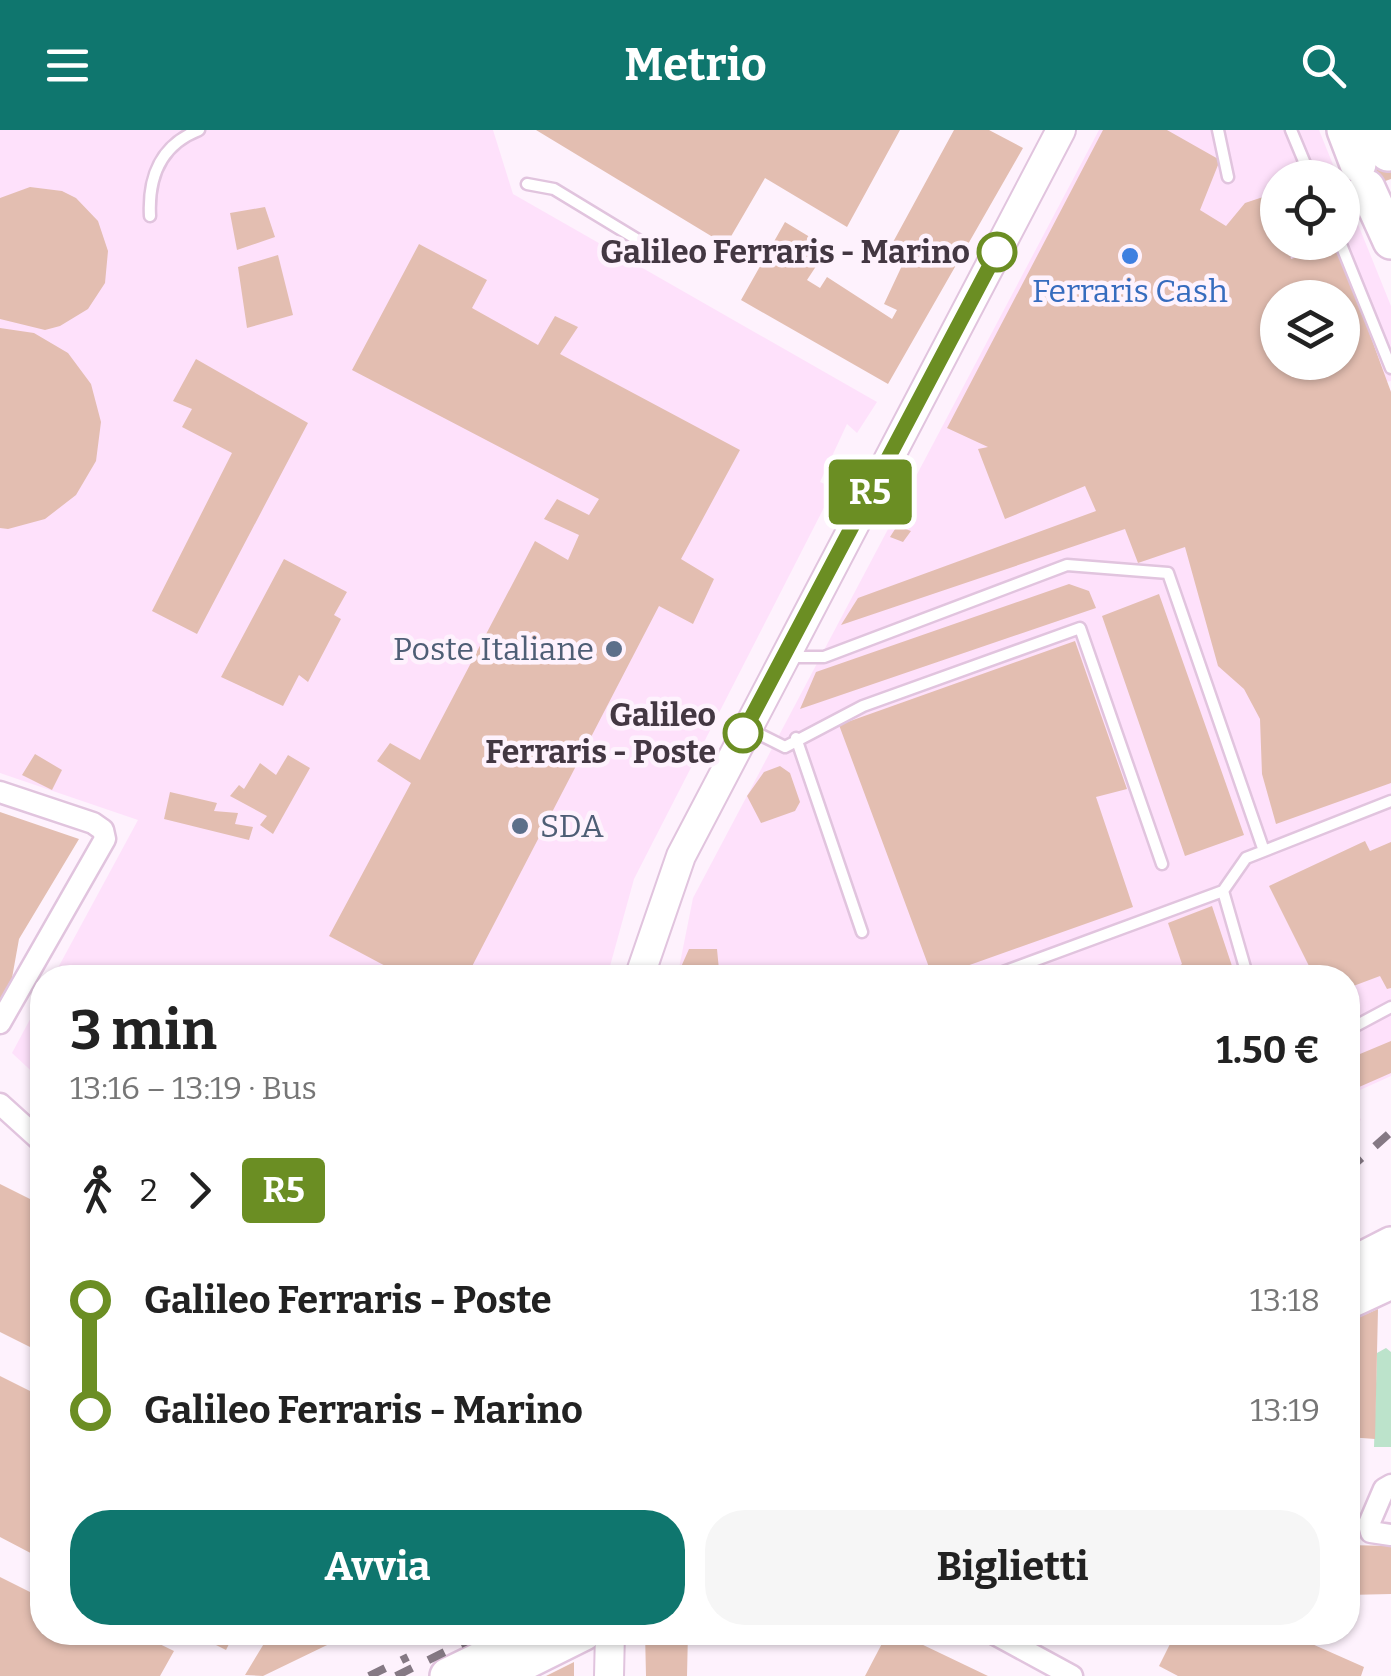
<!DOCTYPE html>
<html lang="it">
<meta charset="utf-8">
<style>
body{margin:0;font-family:Bitter,serif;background:#f6f6f6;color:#222;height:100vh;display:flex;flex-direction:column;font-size:38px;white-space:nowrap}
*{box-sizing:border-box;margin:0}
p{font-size:32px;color:#767676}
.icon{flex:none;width:55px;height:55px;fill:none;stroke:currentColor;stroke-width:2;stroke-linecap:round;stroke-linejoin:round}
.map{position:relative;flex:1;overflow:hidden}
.panel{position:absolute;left:30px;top:835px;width:1330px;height:680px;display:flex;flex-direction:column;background:#fff;border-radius:40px;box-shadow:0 2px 8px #0004}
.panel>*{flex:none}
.badge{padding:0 20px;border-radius:8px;font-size:35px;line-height:65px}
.buttons{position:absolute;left:1260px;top:30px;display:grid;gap:20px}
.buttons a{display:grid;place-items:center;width:100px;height:100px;border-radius:50%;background:#fff;box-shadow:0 2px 8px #0004;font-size:50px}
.map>.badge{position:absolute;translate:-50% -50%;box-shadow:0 0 0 5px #fff}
.legs{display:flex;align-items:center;gap:15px;height:110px;padding:0 40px;font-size:32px}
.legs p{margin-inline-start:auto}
.headline{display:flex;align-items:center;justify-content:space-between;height:170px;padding:0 40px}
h1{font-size:55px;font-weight:700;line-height:75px}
.button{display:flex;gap:20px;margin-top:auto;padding:20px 40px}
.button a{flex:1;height:115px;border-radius:40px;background:#0f766e;color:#fff;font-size:40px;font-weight:700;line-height:115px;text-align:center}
.button a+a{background:#f6f6f6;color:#222}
ul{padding:0 40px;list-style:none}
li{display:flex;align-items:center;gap:35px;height:110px;font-size:38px}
li i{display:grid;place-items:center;width:15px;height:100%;margin:0 12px;background:currentColor}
li i::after{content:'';width:25px;height:25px;margin:-12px;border:8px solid;border-radius:50%;background:#fff}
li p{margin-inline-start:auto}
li:first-child i{background:linear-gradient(#0000 50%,currentColor 0)}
li:last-child i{background:linear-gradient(currentColor 50%,#0000 0)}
header{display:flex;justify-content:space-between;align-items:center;height:130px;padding:0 40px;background:#0f766e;color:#fff;font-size:45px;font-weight:700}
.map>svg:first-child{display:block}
</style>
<header><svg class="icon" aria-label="menu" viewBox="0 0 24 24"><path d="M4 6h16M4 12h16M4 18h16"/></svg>Metrio<svg class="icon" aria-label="search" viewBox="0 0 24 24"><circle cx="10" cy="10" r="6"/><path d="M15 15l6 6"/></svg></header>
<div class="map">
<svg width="1391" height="1546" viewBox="0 0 1391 1546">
<rect width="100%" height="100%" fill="#fef2fd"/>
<path fill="#fee1fb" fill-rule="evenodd" d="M0,0H493L513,64L877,272L857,303L847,294L820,352L834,358L634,749L607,847H53L138,690L0,643Z
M1099,0H1319L1338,47L1278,48V112H1342L1343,57L1391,176V251L1386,252L1391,261V946L1349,965L1361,990L1348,997V848H677L693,768ZM1278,168H1342V232H1278Z
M42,867V951L12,923Z"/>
<path fill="#bce3cb" d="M1386,1218L1391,1222V1317H1374L1377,1223Z"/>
<path fill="#e3beb1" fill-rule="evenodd" d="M536,0H900L847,97L765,48L726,115Z
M954,0H989L1023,18L888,254L741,170L785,92L828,118L807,150L820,158L827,147L892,189L897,180L884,174L907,125L892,114Z
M1103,0H1167L1220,30L1200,80L1226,96L1245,73L1278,62V112H1287L1291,129L1314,122L1313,112H1336L1391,262V653L1276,694L1262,644L1260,589L1244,559L1218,536L1185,417L1138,433L1125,399L841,495L858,468L1096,381L1085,356L1005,389L978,319L988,317L947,298ZM1278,168H1342V232H1278Z
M1391,21V49L1342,66V48H1321Z
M30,57L62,61L76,68L98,91L108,121L105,153L88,179L60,196L45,200L0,189V68Z
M265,77L275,107L237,120L230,83Z
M419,114L487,150L472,178L538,215L555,186L578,197L560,224L740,320L681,429L714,449L693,494L659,476L466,848H408L329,806L411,653L377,631L390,613L420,630L535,411L568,430L579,405L544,389L557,369L589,385L599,369L352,240Z
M278,125L293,185L247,198L238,137Z
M0,198L34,203L68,223L91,254L101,292L96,331L76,365L45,389L8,399L0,398Z
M196,229L308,293L197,504L152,481L232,323L182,297L192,279L173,271Z
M897,396L911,401L903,412L890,407Z
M284,429L347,462L334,485L341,489L308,552L299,545L283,576L221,547Z
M1069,454L1089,461L1096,478L800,579L816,542Z
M1159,464L1244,705L1185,726L1102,486Z
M1075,511L1127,659L1096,667L1133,777L933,848L839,595Z
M35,624L62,640L52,660L22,645Z
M288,625L310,638L273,704L260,695L267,686L230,666L239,655L244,659L260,633L276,645Z
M780,636L790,643L800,672L795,681L761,693L747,666L764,642Z
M170,662L217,673L214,681L238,683L235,694L253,697L249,710L164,689Z
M0,682L79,709L19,809L12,848L0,869Z
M1365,711L1370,721L1391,712V858L1387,859L1380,846L1348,858V848H1315L1269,756Z
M1212,776L1236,848H1162L1182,834L1168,793Z
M689,819H717L719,840L681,837Z
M1391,911V943L1350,961L1348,929Z
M0,1054L42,1075V1223L0,1202Z
M1378,1179L1375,1309L1348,1307V1192Z
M0,1246L42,1267V1429L0,1407Z
M1348,1415L1391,1416V1464L1348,1465Z
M0,1447L42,1468V1502H135L174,1521L160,1546H0Z
M190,1502H235L226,1520Z
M271,1502H354L263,1546L245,1545Z
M645,1502H688L687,1546H646Z
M888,1502H896L988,1546H865Z
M1084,1502H1109L1114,1505L1109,1514Z
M1176,1502H1296L1294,1506L1364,1537L1361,1546H1178L1159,1536Z
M574,1532V1546H546Z"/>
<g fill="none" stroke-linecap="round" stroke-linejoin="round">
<defs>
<path id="lane" d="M1218,0L1228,47
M1291,0L1311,48
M527,54L554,59L666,127
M150,86C148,48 160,15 199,0
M1340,112L1391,238
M790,527H824L1067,435L1168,443L1264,721
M751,600L785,617L863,576L1080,498L1162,734
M796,608L862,802
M1223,761L1248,848
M987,848L1223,761L1246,728L1391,671
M1348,900L1391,877"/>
<path id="street" d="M0,662L93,693L103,700L105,709L0,893
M0,974L42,1012
M1391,1355L1384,1359L1369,1394L1371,1402L1391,1405
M991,1502L1072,1546"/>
<path id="secondary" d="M639,848L681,726L1061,0
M609,1546L610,1502"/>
<path id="highway" d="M1345,0L1358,34
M1380,0L1388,23
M1367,58L1391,111
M1348,1137L1391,1115
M1348,1171L1391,1151
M448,1546L518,1512
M496,1546L584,1502"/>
</defs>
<use href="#lane" stroke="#e1c4de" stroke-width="15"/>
<use href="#street" stroke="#e1c4de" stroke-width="25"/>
<use href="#secondary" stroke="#e1c4de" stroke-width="32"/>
<use href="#highway" stroke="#e1c4de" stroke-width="40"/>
<use href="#lane" stroke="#fff" stroke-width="10"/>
<use href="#street" stroke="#fff" stroke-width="20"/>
<use href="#secondary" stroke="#fff" stroke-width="28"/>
<use href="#highway" stroke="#fff" stroke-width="35"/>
<path stroke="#857984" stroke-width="8" stroke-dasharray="18 18" stroke-linecap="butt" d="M1348,1040L1391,1002
M369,1546L408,1527
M396,1546L485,1502"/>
</g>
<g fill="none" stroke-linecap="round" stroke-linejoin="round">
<defs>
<path id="line-1" d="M743,603L997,122"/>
</defs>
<use href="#line-1" stroke="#fff" stroke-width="22"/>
<use href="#line-1" stroke="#6b8e23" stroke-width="15"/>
</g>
<g fill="#fff" stroke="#6b8e23" stroke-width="5">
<circle cx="997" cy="122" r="18"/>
<circle cx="743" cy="603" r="18"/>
</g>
<circle fill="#3f7fe0" stroke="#fef2fd" stroke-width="4" cx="1130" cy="126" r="10"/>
<g fill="#5c6f8a" stroke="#fef2fd" stroke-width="4">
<circle cx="614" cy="519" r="10"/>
<circle cx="520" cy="696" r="10"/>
</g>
<g text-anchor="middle" stroke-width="9" stroke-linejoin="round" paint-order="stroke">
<g font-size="32" font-weight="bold" fill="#433742" stroke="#fef2fd" text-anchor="end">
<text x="970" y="133">Galileo Ferraris - Marino</text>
<text x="716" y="596">Galileo<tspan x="716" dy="37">Ferraris - Poste</tspan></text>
</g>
<g font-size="32" fill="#366cbe" stroke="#fef2fd">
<text x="1130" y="172">Ferraris Cash</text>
</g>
<g font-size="32" fill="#4e5e75" stroke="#fef2fd" text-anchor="end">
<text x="594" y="530">Poste Italiane</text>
<text x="540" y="707" text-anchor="start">SDA</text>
</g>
</g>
</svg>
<div class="buttons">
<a><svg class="icon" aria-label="locate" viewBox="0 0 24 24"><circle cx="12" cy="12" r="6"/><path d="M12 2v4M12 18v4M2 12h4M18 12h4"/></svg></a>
<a><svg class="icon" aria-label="layers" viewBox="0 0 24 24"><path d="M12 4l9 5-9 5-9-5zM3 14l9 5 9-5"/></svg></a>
</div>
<b class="badge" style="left:870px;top:362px;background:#6b8e23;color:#fff">R5</b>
<section class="panel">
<div class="headline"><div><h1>3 min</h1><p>13:16 – 13:19 · Bus</p></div><b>1.50 €</b></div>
<div class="legs"><svg class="icon" aria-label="walk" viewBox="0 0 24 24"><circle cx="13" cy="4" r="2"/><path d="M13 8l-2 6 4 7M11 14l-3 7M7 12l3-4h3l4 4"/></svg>2<svg class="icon" aria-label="forward" viewBox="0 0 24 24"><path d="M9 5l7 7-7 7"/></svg><b class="badge" style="background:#6b8e23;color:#fff">R5</b></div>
<ul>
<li><i style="color:#6b8e23"></i><b>Galileo Ferraris - Poste</b><p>13:18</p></li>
<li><i style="color:#6b8e23"></i><b>Galileo Ferraris - Marino</b><p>13:19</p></li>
</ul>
<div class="button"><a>Avvia</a><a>Biglietti</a></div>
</section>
</div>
